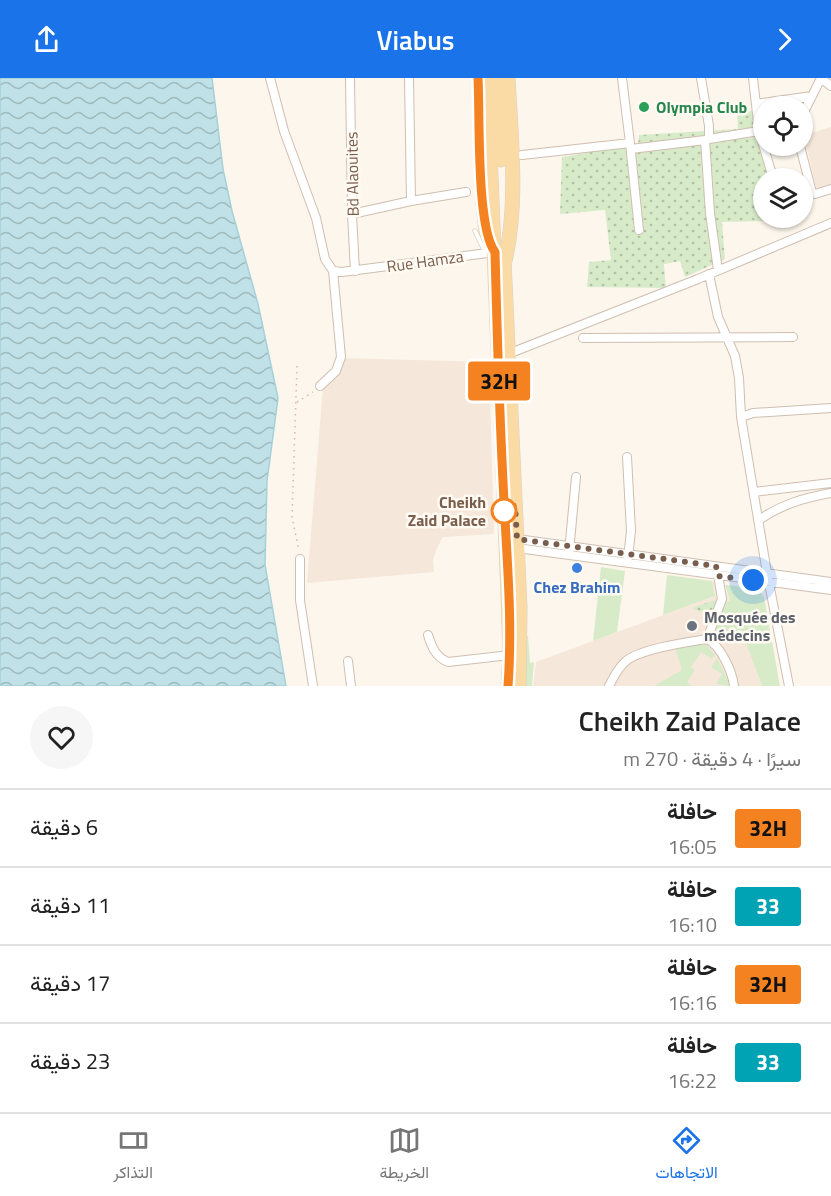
<!DOCTYPE html>
<html lang="ar">
<meta charset="utf-8">
<style>
body{margin:0;font-family:"Titillium Web",Vazirmatn,sans-serif;background:#f6f6f6;color:#222;direction:rtl;height:100vh;display:flex;flex-direction:column;font-size:22px;white-space:nowrap}
*{box-sizing:border-box;margin:0}
p{font-size:20px;color:#767676}
.icon{flex:none;width:33px;height:33px;fill:none;stroke:currentColor;stroke-width:2;stroke-linecap:round;stroke-linejoin:round}
.map{position:relative;height:608px;overflow:hidden;direction:ltr}
.side{display:flex;flex-direction:column;background:#fff;flex:1}
.side>*{flex:none}
.badge{padding:0 12px;border-radius:4px;font-size:21px;line-height:39px}
.fabs{position:absolute;left:753px;top:18px;display:grid;gap:12px}
.fabs a{display:grid;place-items:center;width:60px;height:60px;border-radius:50%;background:#fff;box-shadow:0 2px 4px #0004;font-size:30px}
.you{position:absolute;width:30px;height:30px;margin:-15px;border:4px solid #fff;border-radius:50%;background:#1a73e8;box-shadow:0 0 0 9px #1a73e833}
.map>.badge{position:absolute;translate:-50% -50%;box-shadow:0 0 0 3px #fff}
.round{display:grid;place-items:center;flex:none;width:63px;height:63px;border-radius:32px;background:#f6f6f6}
.headline{display:flex;align-items:center;justify-content:space-between;height:102px;padding:0 30px}
h1{font-size:28px;font-weight:600;line-height:45px}
ul{padding:0;list-style:none}
li{display:flex;align-items:center;gap:18px;height:78px;padding:0 30px;border-top:2px solid #e0e0e0}
li div{flex:1}
li b{display:block;font-size:22px}
li em{font-style:normal}
li .badge{min-width:66px;font-weight:700;text-align:center}
header{display:flex;justify-content:space-between;align-items:center;height:78px;padding:0 30px;background:#1a73e8;color:#fff;font-size:27px;font-weight:600}
.tab-bar{display:flex;justify-content:space-around;align-items:center;height:84px;border-top:2px solid #e0e0e0;background:#fff;font-size:16px;color:#767676}
.tab-bar a{display:grid;justify-items:center;gap:3px}
.tab-bar .active{color:#1a73e8}
.map>svg:first-child{display:block}
</style>
<header><svg class="icon" aria-label="forward" viewBox="0 0 24 24"><path d="M9 5l7 7-7 7"/></svg>Viabus<svg class="icon" aria-label="share" viewBox="0 0 24 24"><path d="M12 15V3M7 8l5-5 5 5M5 13v7h14v-7"/></svg></header>
<div class="map">
<svg width="831" height="608" viewBox="0 0 831 608">
<defs>
<pattern id="grass-dots" width="8" height="8" patternUnits="userSpaceOnUse" patternTransform="scale(1.5)"><rect width="8" height="8" fill="#d7ebc9"/><path d="M2 2h.1M6 6h.1" fill="none" stroke="#b3c2a5" stroke-width="1.8" stroke-linecap="round"/></pattern>
<pattern id="water-waves" width="16" height="10" patternUnits="userSpaceOnUse" patternTransform="scale(1.5)"><rect width="16" height="10" fill="#bfe1e7"/><path d="M0 5q4-4 8 0t8 0" fill="none" stroke="#a0babd"/></pattern>
</defs>
<rect width="100%" height="100%" fill="#fdf6ec"/>
<path fill="#f5e8da" d="M831,49V106L816,110L804,57Z
M341,280L489,284L494,456L443,459L437,470L433,482L434,494L307,505L323,309Z
M712,503L723,505L762,608H533L536,584L715,518Z"/>
<path fill="url(#grass-dots)" d="M761,32L763,57L778,100H764V140H778L762,143L722,144L725,181L685,199L680,183L664,186L666,210L587,209L589,184L611,182L605,132L560,136L562,79L638,66L639,57L738,51L737,34Z
M718,521L710,538L692,530Z"/>
<path fill="#d7ebc9" d="M601,489L625,493L617,554L593,563Z
M667,497L712,503L715,518L663,537Z
M725,507L757,510L764,519L780,608H762L742,555L718,565L712,556L723,525L730,523L731,526Z
M525,558H528L530,585L534,584L532,608H522Z
M704,564L715,577L712,581L701,574L691,589L695,592L687,604L692,608H654L682,592L675,570Z
M717,580L730,607L729,608L716,606L722,596L711,589Z"/>
<path fill="url(#water-waves)" stroke="#a5d1d9" stroke-width="1.5" d="M0,0H212L223,91L232,133L258,226L278,320L267,403L265,487L286,608H0Z"/>
<g fill="none" stroke-linecap="round" stroke-linejoin="round">
<defs>
<path id="lane" d="M475,153L485,174"/>
<path id="street" d="M270,0L284,53L316,140L325,181L333,193L342,194L495,174
M350,0L352,136L355,193
M409,0L411,123
M622,0L630,65
M701,0L709,48V61L705,62L710,135L718,192
M753,0L759,53L773,100
M822,1L831,8
M756,26L812,18
M802,38L821,0
M709,61L759,53
M800,68L812,115L815,116L831,111
M631,71L705,62
M522,77L630,65L639,152
M352,136L411,123L466,114
M709,196L718,239L735,278L739,300L741,339
M583,260L793,259
M508,276L698,201L831,145
M320,308L336,293L341,279L333,193
M627,379L631,453L628,480
M754,414L831,405
M759,442C782,426 804,420 831,415
M517,461L831,504
M517,470L831,512
M569,474L576,399
M300,481V522L313,608
M428,557C432,570 436,579 448,584L510,577
M707,561L722,521L718,496
M348,583L351,608
M609,608C613,600 618,590 625,584C638,571 688,564 707,561C721,568 732,593 734,608
M789,608L767,495L741,339L753,335L831,330"/>
<path id="primary" d="M487,0L508,517L510,577L508,608
M498,0L501,82
M480,41L483,126L486,154
M504,182L520,530L519,608
M504,187C519,127 511,61 508,0"/>
</defs>
<use href="#lane" stroke="#d0beb0" stroke-width="5"/>
<use href="#street" stroke="#d0beb0" stroke-width="10"/>
<use href="#primary" stroke="#d9d2cd" stroke-width="15"/>
<path stroke="#d8b9a5" stroke-width="1.5" stroke-dasharray="1.5 4.5" stroke-linecap="butt" d="M297,288L292,439L299,473
M297,324L313,314"/>
<use href="#lane" stroke="#fff" stroke-width="4"/>
<use href="#street" stroke="#fff" stroke-width="8"/>
<use href="#primary" stroke="#fadaa5" stroke-width="14"/>
</g>
<g fill="none" stroke-linecap="round" stroke-linejoin="round">
<defs>
<path id="line" d="M478,0C480,36 476,150 495,174C497,250 499,327 503,403C506,471 513,540 508,608"/>
</defs>
<use href="#line" stroke="#fff" stroke-width="14"/>
<use href="#line" stroke="#f58220" stroke-width="9"/>
<path stroke="#795d4d" stroke-width="6" stroke-dasharray="0 10.8" d="M504,433L515,427L517,461L716,488L718,498L753,502"/>
</g>
<circle fill="#2e9e5b" stroke="#fffaf2" stroke-width="2" cx="644" cy="29" r="6"/>
<circle fill="#fff" stroke="#f58220" stroke-width="3" cx="504" cy="433" r="12"/>
<circle fill="#3f7fe0" stroke="#fffaf2" stroke-width="2" cx="577" cy="490" r="6"/>
<circle fill="#6b7280" stroke="#fffaf2" stroke-width="2" cx="692" cy="548" r="6"/>
<g text-anchor="middle" stroke-width="5" stroke-linejoin="round" paint-order="stroke">
<g font-size="16" font-weight="bold" fill="#27864d" stroke="#fffaf2" text-anchor="start">
<text x="656" y="35">Olympia Club</text>
</g>
<g font-size="16" fill="#795d4d" stroke="#fffaf2">
<text transform="translate(352 96) rotate(-91)" y="6">Bd Alaouites</text>
<text transform="translate(425 183) rotate(-8)" y="6">Rue Hamza</text>
</g>
<g font-size="16" font-weight="bold" fill="#795d4d" stroke="#fffaf2" text-anchor="end">
<text x="486" y="430">Cheikh<tspan x="486" dy="18">Zaid Palace</tspan></text>
</g>
<g font-size="16" font-weight="bold" fill="#366cbe" stroke="#fffaf2">
<text x="577" y="515">Chez Brahim</text>
</g>
<g font-size="16" font-weight="bold" fill="#5b616d" stroke="#fffaf2" text-anchor="start">
<text x="704" y="545">Mosquée des<tspan x="704" dy="18">médecins</tspan></text>
</g>
</g>
</svg>
<div class="fabs">
<a><svg class="icon" aria-label="locate" viewBox="0 0 24 24"><circle cx="12" cy="12" r="6"/><path d="M12 2v4M12 18v4M2 12h4M18 12h4"/></svg></a>
<a><svg class="icon" aria-label="layers" viewBox="0 0 24 24"><path d="M12 4l9 5-9 5-9-5zM3 14l9 5 9-5"/></svg></a>
</div>
<div class="you" style="left:753px;top:502px"></div>
<b class="badge" style="left:499px;top:303px;background:#f58220;color:#111">32H</b>
</div>
<section class="side">
<div class="headline"><div><h1>Cheikh Zaid Palace</h1><p>سيرًا · 4 دقيقة · 270 m</p></div><a class="round"><svg class="icon" aria-label="heart" viewBox="0 0 24 24"><path d="M12 20l-8-8c-3-5 5-10 8-4 3-6 11-1 8 4z"/></svg></a></div>
<ul>
<li><span class="badge" style="background:#f58220;color:#111">32H</span><div><b>حافلة</b><p>16:05</p></div><em>6 دقيقة</em></li>
<li><span class="badge" style="background:#00a3b4;color:#fff">33</span><div><b>حافلة</b><p>16:10</p></div><em>11 دقيقة</em></li>
<li><span class="badge" style="background:#f58220;color:#111">32H</span><div><b>حافلة</b><p>16:16</p></div><em>17 دقيقة</em></li>
<li><span class="badge" style="background:#00a3b4;color:#fff">33</span><div><b>حافلة</b><p>16:22</p></div><em>23 دقيقة</em></li>
</ul>
</section>
<nav class="tab-bar">
<a class="active"><svg class="icon" aria-label="directions" viewBox="0 0 24 24"><path d="M12 3l9 9-9 9-9-9zM9 14v-3h6M13 9l2 2-2 2"/></svg>الاتجاهات</a>
<a><svg class="icon" aria-label="map" viewBox="0 0 24 24"><path d="M3 6l6-2 6 2 6-2v14l-6 2-6-2-6 2zM9 4v14M15 6v14"/></svg>الخريطة</a>
<a><svg class="icon" aria-label="tickets" viewBox="0 0 24 24"><path d="M3 7h18v10H3zM15 7v10"/></svg>التذاكر</a>
</nav>
